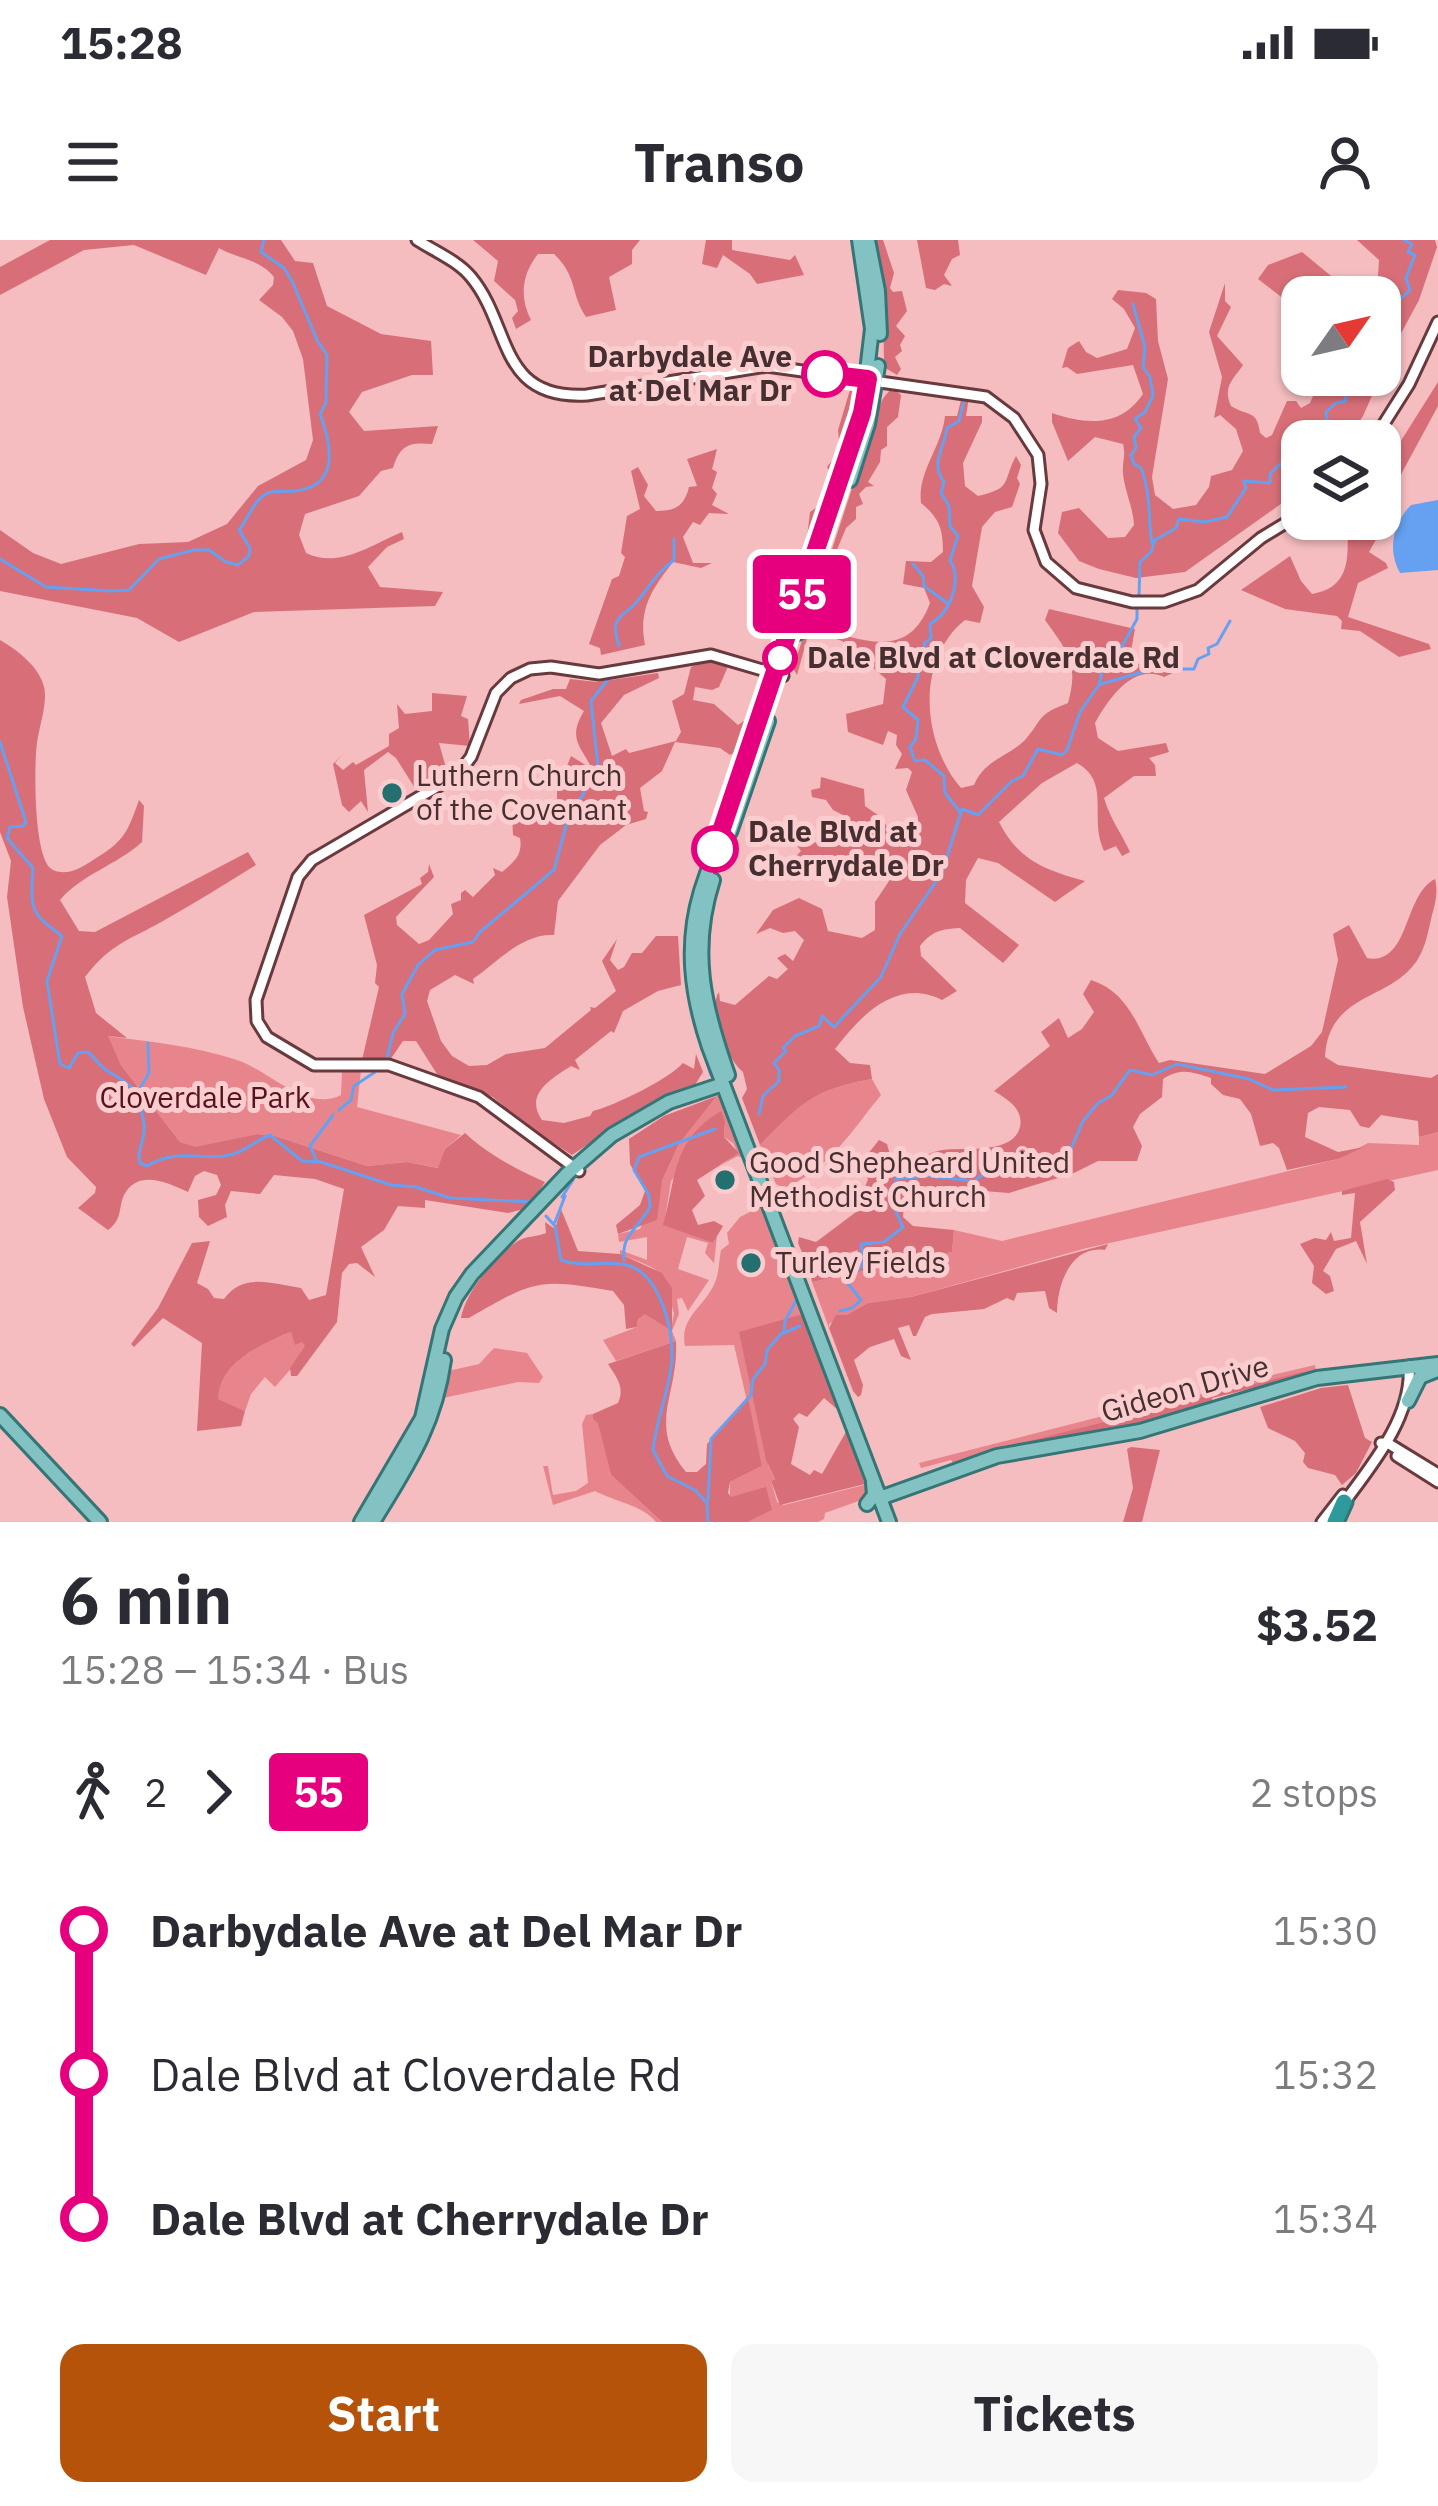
<!DOCTYPE html>
<meta charset="utf-8">
<style>
body{margin:0;font-family:"IBM Plex Sans",sans-serif;background:#f7f7f7;color:#2b2b33;height:100vh;display:flex;flex-direction:column;font-size:45px;white-space:nowrap}
*{box-sizing:border-box;margin:0}
p{font-size:39px;color:#7c7c81}
.icon{flex:none;width:66px;height:66px;fill:none;stroke:currentColor;stroke-width:2;stroke-linecap:round;stroke-linejoin:round}
.map{position:relative;height:1282px;overflow:hidden}
.details{display:flex;flex-direction:column;background:#fff;flex:1}
.details>*{flex:none}
.badge{padding:0 24px;border-radius:9px;font-size:42px;line-height:78px}
.needle{width:78px;rotate:56deg}
.tools{position:absolute;left:1281px;top:36px;display:grid;gap:24px}
.tools a{display:grid;place-items:center;width:120px;height:120px;border-radius:24px;background:#fff;box-shadow:0 3px 9px #0004;font-size:60px}
.map>.badge{position:absolute;translate:-50% -50%;box-shadow:0 0 0 6px #fff}
.legs{display:flex;align-items:center;gap:18px;height:132px;padding:0 60px;font-size:39px}
.legs p{margin-inline-start:auto}
.headline{display:flex;align-items:center;justify-content:space-between;height:204px;padding:0 60px}
h1{font-size:66px;font-weight:700;line-height:90px}
.action{display:flex;gap:24px;margin-top:auto;padding:24px 60px}
.action a{flex:1;height:138px;border-radius:24px;background:#b45309;color:#fff;font-size:48px;font-weight:700;line-height:138px;text-align:center}
.action a+a{background:#f7f7f7;color:#2b2b33}
ul{padding:0 60px;list-style:none}
li{display:flex;align-items:center;gap:42px;height:144px;font-size:45px}
li i{display:grid;place-items:center;width:18px;height:100%;margin:0 15px;background:currentColor}
li i::after{content:'';width:30px;height:30px;margin:-15px;border:9px solid;border-radius:50%;background:#fff}
li p{margin-inline-start:auto}
li:first-child i{background:linear-gradient(#0000 50%,currentColor 0)}
li:last-child i{background:linear-gradient(currentColor 50%,#0000 0)}
.status{display:flex;justify-content:space-between;align-items:center;height:84px;padding:0 60px;background:#fff;direction:ltr}
.status svg{height:33px;fill:currentColor}
header{display:flex;justify-content:space-between;align-items:center;height:156px;padding:0 60px;background:#fff;font-size:54px;font-weight:700}
.map>svg:first-child{display:block}
</style>
<div class="status"><b>15:28</b><svg viewBox="0 0 49 12"><path d="M0 12V9h3v3zM5 12V6h3v6zM10 12V3h3v9zM15 12V0h3v12zM26 1h20v11H26zM47 4h2v5h-2z"/></svg></div>
<header><svg class="icon" aria-label="menu" viewBox="0 0 24 24"><path d="M4 6h16M4 12h16M4 18h16"/></svg>Transo<svg class="icon" aria-label="person" viewBox="0 0 24 24"><circle cx="12" cy="8" r="4"/><path d="M4 21q1-7 8-7t8 7"/></svg></header>
<div class="map">
<svg width="1438" height="1282" viewBox="0 0 1438 1282">
<rect width="100%" height="100%" fill="#f5bdbf"/>
<path fill="#e8858c" d="M107,796C151,802 195,806 237,820C268,830 307,873 341,855L342,832L361,830L357,867L461,895L445,909L439,928L407,922L367,926L275,896L257,894L194,908L180,902L121,825Z
M872,839L881,855C853,889 827,932 783,948L776,944L760,905C802,863 812,850 872,839Z
M717,856H722L747,920L738,916L723,924L738,913L733,903L724,897L725,881L671,941L664,984L713,1003L717,996L714,1023L705,1013L708,1003L687,997L678,1029L709,1040L688,1071L682,1058L677,1059L679,1074L672,1091L676,1101L616,1121L603,1100L637,1087L638,1079L645,1073L671,1090L674,1073C671,1066 672,1059 671,1052C669,1029 638,1022 620,1014V1010L647,1020V997L619,1002L618,994L640,989L679,904Z
M1438,892V930L1087,1008L911,1057L868,1063L829,1084V1088L812,1042L952,1012L954,990L1002,1001L1338,919L1368,903L1419,905V897Z
M763,965L825,1121L768,1225L775,1239L771,1241L777,1262L784,1265L868,1244L870,1252L867,1258L825,1273L824,1279L818,1282H747L730,1258V1242L762,1226L734,1105L685,1106C679,1076 706,1067 716,1040C719,1031 719,1020 721,1010L729,1004L727,993L740,977Z
M291,1092L309,1108L275,1147L265,1137L251,1154L245,1171L217,1159C222,1121 260,1105 291,1092Z
M494,1108L527,1113L543,1137L539,1143L518,1142L443,1158L448,1131L479,1124Z
M1315,1125L1316,1131L1310,1133L981,1213L954,1225L951,1220L921,1228L919,1223L1193,1153L1197,1157L1205,1150L1212,1151L1232,1132L1247,1141Z
M593,1174L599,1183L611,1235L662,1282H656C642,1265 616,1262 595,1251L553,1265L543,1226H548L553,1255L576,1251L588,1243L582,1184L586,1175Z"/>
<path fill="#d86f78" d="M50,0H281L295,21L313,23L327,66L381,94L431,101L433,135H412L362,152L349,172L364,191L438,186L432,204C409,202 400,205 393,228L381,231L359,256L305,274L299,295L306,313C339,329 371,305 402,292L404,299L387,307L368,327L380,347L443,352L435,366L254,372L179,402L137,378L0,351V290L33,313L61,324L139,304L188,302L227,284L258,246L306,220L313,200L303,119L293,91L282,77L259,60L273,45L274,37C260,19 238,19 219,8L206,35L134,5L84,10L0,55V27Z
M473,0H640L632,10V24L609,37L616,70L586,77C570,53 578,37 554,14H538C522,34 519,57 531,80L516,89L512,78L518,71L515,60L494,41L498,21Z
M706,0H732V10L790,20L795,15L804,35L757,44L750,34L723,15L717,28L702,24Z
M873,0H883L894,33L890,48L893,52L902,51L907,71L896,86L905,96L900,105L902,111L895,117L901,129L897,135L887,129L884,122L883,65Z
M917,0H958L960,15L952,19L944,35L952,46L944,44L935,50L926,48Z
M1357,0H1435L1437,7L1419,60L1398,99L1380,93V57H1302V73L1258,39L1268,25L1302,12L1353,54H1364L1378,36L1379,20Z
M1225,43V61L1231,67L1217,96L1243,125C1234,139 1222,146 1231,166C1248,177 1257,169 1260,193L1266,198L1272,195L1287,161H1296L1301,168L1310,163L1316,149L1310,135H1380V110L1392,111L1363,176L1347,201H1302V249L1185,332L1136,338L1099,329L1079,321L1058,293L1062,272L1079,268L1108,298L1125,297L1134,285C1133,267 1125,252 1123,234C1122,221 1126,216 1123,204L1095,197L1068,221L1052,182V173C1087,185 1121,187 1143,154L1133,125L1077,134L1067,127L1062,128L1068,108L1079,101L1086,112L1097,118L1127,109L1135,88L1124,69L1112,59L1118,50L1146,53L1156,59L1158,101L1168,139L1152,237L1155,255L1173,269L1196,265L1209,247L1211,236L1232,230L1243,211L1236,189L1220,175L1214,178L1222,137L1209,92Z
M1438,142V166L1398,240L1400,257L1369,312L1386,323L1388,328L1358,343L1348,377L1429,404L1431,409L1399,417L1360,391L1341,389L1342,381L1337,376L1285,369L1241,350L1290,316L1301,341L1312,354C1353,347 1348,314 1347,279H1380V234Z
M852,143L860,144V163L848,208L837,227L823,278L813,295L816,299L771,418L775,378L781,371L778,364L786,337L792,333V322L806,305L810,272L821,264L832,235L827,227L840,210L838,190Z
M893,148L901,155L898,177L887,187V206L881,210L880,222L868,242L874,246L866,247L859,254L863,264L856,267V279L846,288L824,341L844,342C824,353 819,365 813,386C862,400 908,422 930,363L924,348L903,344L906,321L931,322L943,312C943,288 939,278 921,263C917,232 942,207 945,176H957L962,156L969,157L966,176H982V182L963,223L965,246L978,256C1013,248 1002,242 1016,216L1021,225L1017,238L1020,244L1012,267L995,272L982,287L972,346L984,367L980,383L965,380C915,420 922,503 961,548L974,545C984,520 1008,517 1025,500C1044,478 1036,475 1068,463C1079,424 1068,412 1045,380L1049,369L1135,389L1129,422L1156,427L1164,419L1165,429L1175,432L1164,437C1133,423 1109,458 1095,483L1098,498L1118,511L1166,503L1169,512L1149,518L1155,525L1156,536H1134L1104,558C1111,581 1122,594 1130,612L1122,616L1116,606L1104,611C1088,577 1112,543 1077,523L1042,543L999,582C1018,620 1045,630 1085,641L1055,662L998,623L978,618L966,640L965,663L1019,705L1003,723L960,688C941,689 932,691 920,706L921,716L957,751L942,760C897,737 861,775 835,809L850,823L870,825L872,839C812,850 802,863 760,905L742,858L747,849L743,832C727,820 707,768 719,752L720,761L735,765L769,736L777,739L788,729L777,718L785,714L793,721L804,700L795,691L783,693L770,688L756,694L773,670L799,658L822,669L828,691L862,698L875,690V662L895,632L881,616L862,615L847,628L818,615L792,620L801,611L793,600L795,595C812,605 830,607 844,591L847,577L833,570L826,560L812,557L811,550L820,548L821,537L864,549L865,566L882,578L892,596L917,597L918,577L906,550L912,532L908,528L895,529L902,514L896,505L897,495L888,491L883,505L848,492L846,474L883,464L886,439L842,401L814,391L807,399L797,435L793,428L860,224C877,202 870,164 893,148Z
M717,209L712,229L717,232L712,248L717,254L712,265L729,274L709,273L700,285L693,282L683,297L693,323H712L701,328L673,322C652,349 638,369 645,405L601,415L600,408L589,404L612,339L619,336L625,317L621,313L627,276L640,269L631,231L638,227L648,245L644,256L656,271C675,271 684,267 689,247L697,246L687,219Z
M0,400C17,410 39,426 44,447C48,462 39,487 37,503C34,524 33,622 53,630C72,638 89,622 104,613C126,599 130,585 139,560L144,566L142,602C117,625 82,634 60,660L79,691L95,692L248,612L256,625C225,644 195,663 163,681C129,700 110,704 85,737L96,773L127,798L108,796L121,825L180,902L195,907L257,894L275,896L367,926L407,922L438,928L445,909L465,893C489,915 516,929 545,942L528,968L508,973L425,960V968L398,966L384,990L361,1007L375,1037L357,1023L349,1024L342,1033L337,1082L297,1136H291L290,1128L305,1106L302,1102L295,1105L291,1092C260,1105 220,1122 218,1159L245,1171L241,1186L197,1191L202,1103L163,1078L134,1107L131,1104L158,1068L192,1003L210,1001L197,1043L208,1049L214,1058L224,1059C243,1032 272,1044 301,1048L309,1060L326,1055L344,949L315,939L274,935L260,954L231,951L225,965L227,977L208,986L199,977L198,960L216,955L221,945L217,935L204,931L195,936L188,952C169,943 138,928 124,955C118,968 123,979 108,990L78,968L95,953L96,947L67,917L44,859L23,767L7,657L11,621L0,592Z
M705,421L729,424L719,447L712,450L695,447L693,460L714,464L738,485L754,474L740,508V521L734,513L730,515L720,508L675,502L662,531L640,548L644,571L648,572L646,579L626,585L600,605L558,661L554,695C522,693 498,722 473,739L474,744L455,735L430,750L427,761L441,801L452,816L469,826L487,825L506,814L545,808L591,770L590,767L595,768L616,751L602,721L617,699L610,720L618,730L624,727L632,713H642L656,696H678L681,745L658,751L623,771L614,793L611,791L575,820L580,830L571,826C551,839 524,854 542,880L564,883L590,876L593,871C614,866 669,839 683,823L694,829L696,814L703,832L695,845L636,872L572,915L530,888L493,857L437,834L416,801H403L390,820H362L379,747L375,743L377,725L364,675L422,644L420,638L428,632L429,624L434,637L396,677L397,685L419,704L429,700L453,674L451,664L461,660V653L465,650L473,657L495,635L493,628L502,632C514,622 523,615 520,598L513,595L512,572L521,560L540,569L557,571V551L571,516L592,529C581,506 567,499 584,471L560,456L519,464L521,460L553,449H566L570,439L597,442L658,433L659,438L624,455L601,483L612,516L626,509L629,513L676,501L681,492L672,461L684,454L691,427Z
M432,453L467,456L461,476L468,479L470,506L439,503L448,535L418,553L396,518L388,512L364,530L368,572L361,561L349,572L342,565L333,524L342,515L335,523L343,530L353,522L356,525L389,506V494L399,488L397,464L405,474L432,471Z
M1435,639C1438,651 1436,662 1432,675C1428,692 1425,713 1412,727C1384,760 1328,756 1325,817L1338,825L1431,838L1438,834V892L1419,897L1418,881L1381,875L1369,888L1360,886L1350,870L1319,867L1308,873L1305,897L1338,912L1364,907L1338,919L1287,930L1279,908L1273,903L1260,906L1251,874L1240,859L1223,855L1211,844V838C1193,832 1180,827 1163,839L1162,857L1140,874L1133,887L1142,906L1137,921H1098L1074,933L1009,953L920,946L905,953L903,977L913,986L954,990L952,1012L812,1042L810,1032L857,1014L858,1010L808,1026L798,1003L799,997L816,1002L856,972L868,939L859,925L879,900L887,904L890,915C919,929 917,914 943,910C964,907 1013,915 1020,887C1024,869 1007,859 994,851L1050,806L1041,792L1059,778L1068,798L1082,789L1094,772L1083,754L1091,740C1131,753 1138,791 1159,823L1170,820L1265,834L1311,806L1322,792L1338,720L1333,694L1349,685L1367,718C1410,726 1403,655 1435,639Z
M717,856L679,904L662,941L657,980L618,994L616,985L640,965L645,951L630,924L629,899L664,876Z
M721,871L725,881L724,897L739,913L697,940L705,956L692,970L698,985L714,981L723,986L713,1003L663,985C677,937 671,901 721,871Z
M1387,939L1394,942L1395,950L1360,982L1367,1024L1356,1001L1336,1009L1323,1031L1330,1036L1334,1051L1326,1054L1312,1043L1314,1026L1300,1004L1315,998L1326,1000L1331,992L1334,1001L1351,998L1355,953L1342,955V951Z
M561,969L578,1011L620,1014L662,1033L672,1048V1091L645,1074L638,1079L637,1087L626,1089L624,1065L613,1051C538,1038 535,1040 469,1078H461C465,1053 495,1016 518,1001C525,996 537,997 546,993L545,982L555,989Z
M1108,1004L1105,1010C1071,1005 1057,1044 1057,1073L1049,1068L1045,1051L1017,1053L1014,1061L1007,1058L984,1069L932,1074L925,1077L916,1096H913L909,1085L898,1088L911,1120L901,1116L894,1099L870,1107L854,1120L863,1145L861,1155L858,1157L853,1151L829,1088L836,1075H846L868,1063L911,1057Z
M803,1074L825,1121L837,1169L824,1158L807,1177L799,1173L793,1179L799,1187L791,1224L810,1235L814,1230L822,1234L847,1190L865,1244L780,1265L771,1241L775,1239L766,1220L739,1092Z
M676,1101C679,1156 646,1183 686,1232H697L706,1224L707,1204L748,1158L762,1226L730,1242L728,1253L731,1257L766,1247L772,1270L747,1282H662L611,1235L598,1183L593,1179V1174L618,1163C625,1147 617,1138 608,1124Z
M1330,1130L1212,1158L1213,1162L1125,1188L1106,1189L975,1218L981,1213L1303,1132Z
M1348,1145L1365,1198L1372,1202L1356,1233L1342,1245L1335,1235L1308,1228L1303,1222L1305,1213L1295,1201L1268,1188L1260,1167L1321,1148Z
M1131,1207L1160,1210L1142,1282H1123L1133,1248L1127,1209Z"/>
<path fill="#65a1f0" d="M1438,260V330L1400,333C1387,310 1393,283 1411,265Z"/>
<g fill="none" stroke-linecap="round" stroke-linejoin="round">
<path stroke="#65a1f0" stroke-width="3" d="M1133,64L1145,107L1143,127L1150,137L1153,156L1145,172L1135,179L1141,188L1134,197L1136,208L1131,215L1134,224L1141,228C1151,253 1148,278 1152,303
M1380,91L1391,68L1410,50L1406,38L1415,15L1408,12L1412,4L1404,0
M1328,201L1326,172L1336,163L1346,161L1345,151L1353,148L1356,135
M0,319L46,347L111,351L129,350L159,319L194,310H209L226,322L238,325L249,316L250,308L239,290C248,279 254,259 268,253C276,250 288,252 296,251C341,245 331,203 320,174L326,163L327,115L317,100L292,41L284,28L261,12L264,0
M913,324L923,336L924,346L947,363
M1139,356L1140,322L1151,312L1155,300L1176,288L1179,279L1205,282L1227,277L1246,248L1244,241L1270,243V234L1289,215L1302,220
M619,406C608,372 625,379 640,358C652,342 658,332 674,320V299
M1101,444L1153,429H1194L1198,419L1209,414L1208,408L1217,404L1230,381
M0,502L26,582L23,586L10,587L7,598L33,628C30,671 31,673 62,696L47,741L60,824L69,828L78,813L88,812C95,818 101,828 109,832C137,847 140,854 144,885C146,900 136,908 140,923L147,926C176,909 195,919 225,916C243,914 254,901 270,895L302,921L321,922L391,945L416,947L450,958L533,962
M960,572L945,553L944,536L925,520L915,521L910,507L916,499L918,480L903,467L918,437L920,418L927,412L924,404L931,398L930,384C950,373 963,341 950,320L958,296L950,286L949,266L941,253L944,242C930,223 944,209 947,188L959,181L964,161
M694,783L711,835
M387,818L393,793L405,774L402,754L418,725L435,710L473,702L480,692L554,630L566,586L598,526L591,461L610,437
M138,852L149,833L148,803
M339,870L351,860L354,846L375,832
M759,874L763,856L779,841V830L774,823L786,811L783,808L795,796L819,786L822,776L834,787L881,737L900,694L942,633L962,569L978,575L1012,541L1023,536L1038,509L1062,515L1067,510L1080,472L1099,445L1103,427L1119,412L1137,379V369
M317,922L310,906L333,875
M562,957L573,940
M546,976L555,986L561,1020C582,1028 605,1020 626,1025C660,1033 673,1088 672,1119C670,1149 656,1180 653,1210L667,1236L695,1250L707,1263L708,1282
M555,982L565,956
M624,1020C621,994 639,988 650,967L649,955L634,930L639,917L715,889
M840,1071L852,1068L861,1060L846,1041L863,1025L861,1004L884,1002L903,987L893,965L896,939L928,936L974,941L985,933L996,915L1040,931L1070,911L1083,881L1098,863L1111,856L1130,830L1152,835L1177,824L1249,839L1273,850L1346,847
M784,1092L785,1081L797,1059
M708,1260L711,1199L751,1155L753,1139L765,1124L767,1110L781,1094L800,1086"/>
<defs>
<path id="minor" d="M417,0C434,11 458,21 471,37C512,86 497,160 587,155L767,126L986,157L1014,178L1038,215L1041,244L1034,290L1046,322L1076,348L1132,362H1164L1198,350L1261,298L1302,273
M1373,201L1409,144L1438,82
M579,931L479,857L389,825H314L267,797L257,781L256,760L298,637L312,620L457,535L471,517L496,453L511,438L530,429L551,427L599,434L711,415L783,436
M1381,1203L1389,1204L1438,1234
M1397,1216L1438,1242
M1343,1264C1372,1225 1413,1176 1409,1126
M1322,1282L1343,1255"/>
<path id="major" d="M859,0L872,89L862,173L701,651C685,704 691,754 709,807L889,1282
M868,0L878,51L880,94
M850,240L868,184L878,126
M798,393L820,327
M730,592L768,481
M713,640C690,711 704,767 728,835
M1408,1161L1420,1137L1435,1131
M0,1175L100,1282
M880,1258L997,1216L1140,1191L1317,1138L1438,1124
M867,1264L874,1255L873,1243
M361,1282L422,1178L442,1089L456,1057L472,1034L568,933L612,895L669,862L723,844
M373,1282C407,1226 435,1186 444,1120"/>
<path id="highway" d="M1335,1282L1344,1262"/>
</defs>
<use href="#minor" stroke="#683a3e" stroke-width="15"/>
<use href="#major" stroke="#367576" stroke-width="18"/>
<use href="#highway" stroke="#367576" stroke-width="21"/>
<use href="#minor" stroke="#fff" stroke-width="9"/>
<use href="#major" stroke="#82c2c3" stroke-width="12"/>
<use href="#highway" stroke="#2e9a9b" stroke-width="15"/>
</g>
<g fill="none" stroke-linecap="round" stroke-linejoin="round">
<defs>
<path id="line-1" d="M715,609L862,173L868,139L825,134"/>
</defs>
<use href="#line-1" stroke="#fff" stroke-width="27"/>
<use href="#line-1" stroke="#e6007e" stroke-width="18"/>
</g>
<g fill="#fff" stroke="#e6007e" stroke-width="6">
<circle cx="825" cy="134" r="21"/>
<circle cx="780" cy="418" r="15"/>
<circle cx="715" cy="609" r="21"/>
</g>
<g fill="#246f70" stroke="#fbcdcf" stroke-width="4.5">
<circle cx="392" cy="553" r="12"/>
<circle cx="725" cy="940" r="12"/>
<circle cx="751" cy="1023" r="12"/>
</g>
<g text-anchor="middle" stroke-width="10" stroke-linejoin="round" paint-order="stroke">
<g font-size="30" font-weight="bold" fill="#452f30" stroke="#fbcdcf" text-anchor="start">
<text x="792" y="127" text-anchor="end">Darbydale Ave<tspan x="792" dy="34">at Del Mar Dr</tspan></text>
<text x="807" y="428">Dale Blvd at Cloverdale Rd</text>
<text x="748" y="602">Dale Blvd at<tspan x="748" dy="34">Cherrydale Dr</tspan></text>
</g>
<g font-size="30" fill="#452f30" stroke="#fbcdcf" text-anchor="start">
<text x="416" y="546">Luthern Church<tspan x="416" dy="34">of the Covenant</tspan></text>
<text x="749" y="933">Good Shepheard United<tspan x="749" dy="34">Methodist Church</tspan></text>
<text x="775" y="1033">Turley Fields</text>
</g>
<g font-size="30" fill="#56131e" stroke="#fbcdcf">
<text x="205" y="868">Cloverdale Park</text>
</g>
<g font-size="30" fill="#452f30" stroke="#fbcdcf">
<text transform="translate(1185 1149) rotate(-16)" y="10">Gideon Drive</text>
</g>
</g>
</svg>
<div class="tools">
<a><svg class="needle" viewBox="-14 -14 28 28"><path d="M0-13l5 13h-10z" fill="#e53935"/><path d="M0 13l5-13h-10z" fill="#7c7c81"/></svg></a>
<a><svg class="icon" aria-label="layers" viewBox="0 0 24 24"><path d="M12 4l9 5-9 5-9-5zM3 14l9 5 9-5"/></svg></a>
</div>
<b class="badge" style="left:802px;top:354px;background:#e6007e;color:#fff">55</b>
</div>
<section class="details">
<div class="headline"><div><h1>6 min</h1><p>15:28 – 15:34 · Bus</p></div><b>$3.52</b></div>
<div class="legs"><svg class="icon" aria-label="walk" viewBox="0 0 24 24"><circle cx="13" cy="4" r="2"/><path d="M13 8l-2 6 4 7M11 14l-3 7M7 12l3-4h3l4 4"/></svg>2<svg class="icon" aria-label="forward" viewBox="0 0 24 24"><path d="M9 5l7 7-7 7"/></svg><b class="badge" style="background:#e6007e;color:#fff">55</b><p>2 stops</p></div>
<ul>
<li><i style="color:#e6007e"></i><b>Darbydale Ave at Del Mar Dr</b><p>15:30</p></li>
<li><i style="color:#e6007e"></i><span>Dale Blvd at Cloverdale Rd</span><p>15:32</p></li>
<li><i style="color:#e6007e"></i><b>Dale Blvd at Cherrydale Dr</b><p>15:34</p></li>
</ul>
<div class="action"><a>Start</a><a>Tickets</a></div>
</section>
